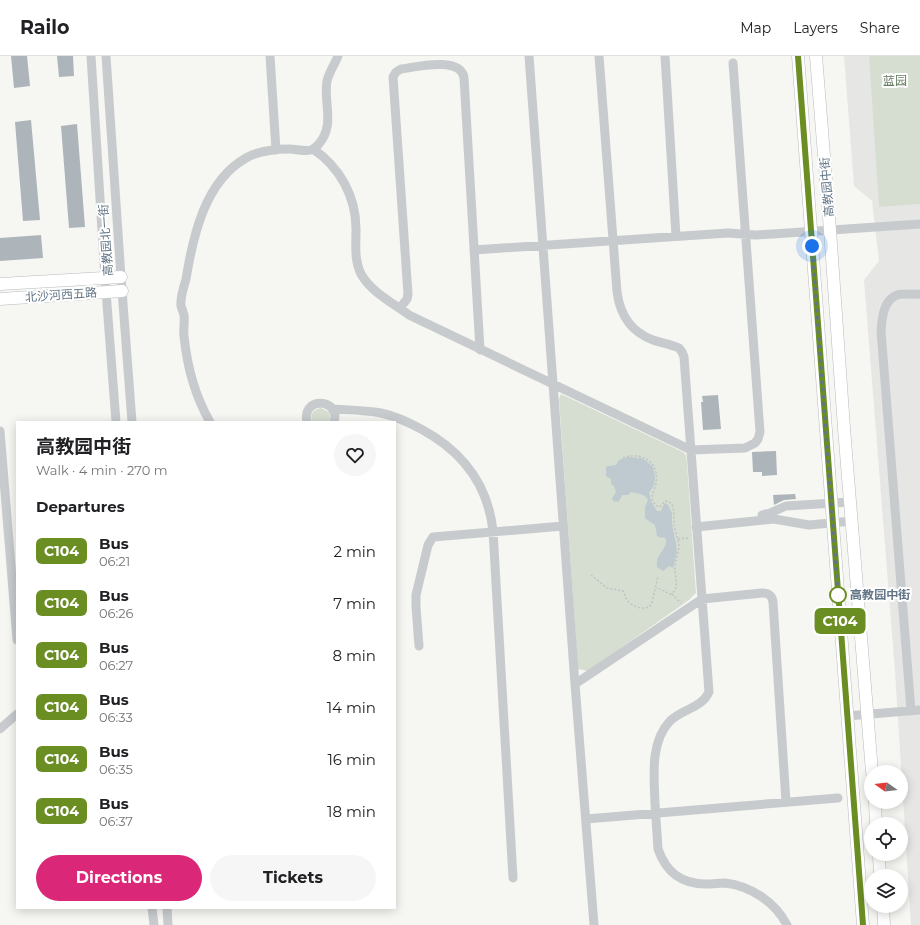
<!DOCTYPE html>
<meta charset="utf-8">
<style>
body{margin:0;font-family:Montserrat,"Noto Sans SC",sans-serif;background:#f6f6f6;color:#202124;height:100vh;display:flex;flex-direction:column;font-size:15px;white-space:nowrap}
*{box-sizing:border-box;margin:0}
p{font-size:13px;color:#757577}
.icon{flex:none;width:22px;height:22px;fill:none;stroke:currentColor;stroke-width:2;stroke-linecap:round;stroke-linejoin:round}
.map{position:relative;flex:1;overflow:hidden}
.panel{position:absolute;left:16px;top:365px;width:380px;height:488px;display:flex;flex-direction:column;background:#fff;border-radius:0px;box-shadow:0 2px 10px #0003}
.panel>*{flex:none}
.badge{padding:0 8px;border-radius:6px;font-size:14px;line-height:26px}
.needle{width:26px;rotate:284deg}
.controls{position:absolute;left:864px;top:709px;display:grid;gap:8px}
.controls a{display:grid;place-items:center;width:44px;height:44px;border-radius:50%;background:#fff;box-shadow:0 2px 10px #0003;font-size:20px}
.you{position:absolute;width:20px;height:20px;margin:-10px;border:3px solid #fff;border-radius:50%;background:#1a73e8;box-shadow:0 0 0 6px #1a73e833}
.map>.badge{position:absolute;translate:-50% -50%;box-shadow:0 0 0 2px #fff}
h2{padding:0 20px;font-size:15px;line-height:36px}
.round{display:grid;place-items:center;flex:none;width:42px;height:42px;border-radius:21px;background:#f6f6f6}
.overview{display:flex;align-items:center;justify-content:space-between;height:68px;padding:0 20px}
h1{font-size:19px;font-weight:700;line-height:30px}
.cta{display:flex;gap:8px;margin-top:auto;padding:8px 20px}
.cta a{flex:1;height:46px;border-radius:24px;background:#db2777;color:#fff;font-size:16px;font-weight:700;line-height:46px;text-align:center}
.cta a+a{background:#f6f6f6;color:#202124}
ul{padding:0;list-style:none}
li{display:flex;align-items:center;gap:12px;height:52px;padding:0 20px}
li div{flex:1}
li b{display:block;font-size:15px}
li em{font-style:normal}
li .badge{min-width:44px;font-weight:700;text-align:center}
header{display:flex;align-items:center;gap:24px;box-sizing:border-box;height:56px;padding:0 20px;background:#fff;border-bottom:1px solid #e0e0e0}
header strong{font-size:19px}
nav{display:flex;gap:22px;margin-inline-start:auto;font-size:14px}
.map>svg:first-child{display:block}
</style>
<header>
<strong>Railo</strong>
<nav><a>Map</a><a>Layers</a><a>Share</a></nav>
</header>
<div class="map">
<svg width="920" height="869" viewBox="0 0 920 869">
<rect width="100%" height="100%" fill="#f6f6f2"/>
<path fill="#e6e7e5" d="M844,0H920V869H911L895,615L864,224L879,205L872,145L854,130Z"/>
<path fill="#d6ded2" d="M869,0H920V148L879,151Z
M561,338L683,396L686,399L687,407L696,537L689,544L588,615L578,613L559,343Z
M321,352L329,356L330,363L329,366H312C310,359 313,353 321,352Z"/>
<path fill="#becacf" d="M628,401L641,402L645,404L653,411L655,421L654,429L649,437L651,445L657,455H661L664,448L666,447L668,449L672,457V468L676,488L677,496L673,512L669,510L663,515L657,511C655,497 667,495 666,483L664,481L661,482L657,480L655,469L645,462V451L648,444C645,438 637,437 631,436L628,439H622L621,442L618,446L613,445L612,442L616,436L614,430L611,428V423L606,420V411L609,410L616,409L619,404Z"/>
<path fill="#adb5bb" d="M11,0H27L30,30L14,32Z
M57,0H73L74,20L59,21Z
M31,64L40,164L23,165L15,66Z
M77,68L85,171L69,172L61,70Z
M41,179L43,202L0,205V182Z
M718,339L721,373L703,374L701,346H703L702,340Z
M776,395L777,419L762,420V416H753L752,396Z
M795,438L796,443L784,444L774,449L773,439Z"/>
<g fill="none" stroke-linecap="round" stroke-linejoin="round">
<defs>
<path id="major" d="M798,0L863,869
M816,0L830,174L844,372L872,716
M0,228L121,221
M0,243L122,235
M875,746L876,768
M879,798L880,820
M883,850L884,869"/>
</defs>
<use href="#major" stroke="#b8bcc0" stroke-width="13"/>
<path stroke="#c0c2c4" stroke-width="1.5" stroke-dasharray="2 2" stroke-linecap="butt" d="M623,402C629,399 638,399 644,402C657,408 659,421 654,434C653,437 652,439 652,443C653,447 656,450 660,451L665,445C677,446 673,460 674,468C675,476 679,483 679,492C678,499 674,507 675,514C675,522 680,535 670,538L660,533L656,532
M678,483L688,482
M591,519L607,532L623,535C625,538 625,541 627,544C633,552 647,556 652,547L658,520
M672,538L681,547"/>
<path stroke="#c8cbce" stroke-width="9" d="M91,0L105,222L116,366
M106,0L121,221L132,366
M270,0L276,94
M529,0L575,628L594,869
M599,0L617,236C620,258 631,276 653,284C661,287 671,288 679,292L682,296L684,301L709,636C702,652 682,653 670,665C650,686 654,720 655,747C656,762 657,777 658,793C666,816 681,828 706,828C713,828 719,827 725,827C751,830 775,846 787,869
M665,0L676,180
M313,93C340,111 356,141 356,173C356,188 354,204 361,218C371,236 393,247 409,259L691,394L745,392L755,387L758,383L760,376L733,7
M474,194L728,177L755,179L773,178L920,168
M400,252L407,243L408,238L393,21L396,16L401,13C416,11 461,0 464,22L480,294
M333,353C349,354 365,354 381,357C395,360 408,366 421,373C462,395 488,428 493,475L513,822
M210,366C195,340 187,310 184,280C183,273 185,266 184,259C183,256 182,253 181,250C180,241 184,231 186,223C193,180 205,125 246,102C258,95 276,93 290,93C296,93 304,96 311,94C314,93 316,91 318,89C336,69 323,46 327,25C329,16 335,8 338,0
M307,366C301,340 341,342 334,366
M0,375L17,584
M762,459L770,457L786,450L850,446
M696,471L774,463L809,469L852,465
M419,590L416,551V539L428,489L433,481L563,470
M575,628L702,543L762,537C768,537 772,539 773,546L786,746
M911,655L881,275C882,263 883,244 897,239C904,237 913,239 920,238
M847,660L920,654
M0,673L17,658
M586,763L838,742
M152,852L154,869
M167,852L168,869"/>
<use href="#major" stroke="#fff" stroke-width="12"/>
</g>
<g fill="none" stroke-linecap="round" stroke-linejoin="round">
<defs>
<path id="line" d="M798,0L863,869"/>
</defs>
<use href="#line" stroke="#fff" stroke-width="9"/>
<use href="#line" stroke="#6b8e23" stroke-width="6"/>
<path stroke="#627586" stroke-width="4" stroke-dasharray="0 7.2" d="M812,190L838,539"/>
</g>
<circle fill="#fff" stroke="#6b8e23" stroke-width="2" cx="838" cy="539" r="8"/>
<g text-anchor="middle" stroke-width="4" stroke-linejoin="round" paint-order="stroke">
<g font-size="12" fill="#667c61" stroke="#fff">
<text x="895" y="29">蓝园</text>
</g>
<g font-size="12" fill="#627586" stroke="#fff">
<text transform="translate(827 131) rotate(-95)" y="4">高教园中街</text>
<text transform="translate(106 184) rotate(-94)" y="4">高教园北一街</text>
<text transform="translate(61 239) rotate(-4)" y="4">北沙河西五路</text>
</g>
<g font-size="12" font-weight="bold" fill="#627586" stroke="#fff" text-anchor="start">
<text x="850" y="543">高教园中街</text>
</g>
</g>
</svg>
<div class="controls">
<a><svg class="needle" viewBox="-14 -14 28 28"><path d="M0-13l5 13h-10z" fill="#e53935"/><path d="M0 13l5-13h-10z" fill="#757577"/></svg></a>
<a><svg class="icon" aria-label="locate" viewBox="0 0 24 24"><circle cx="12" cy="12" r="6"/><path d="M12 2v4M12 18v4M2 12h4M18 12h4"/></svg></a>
<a><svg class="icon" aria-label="layers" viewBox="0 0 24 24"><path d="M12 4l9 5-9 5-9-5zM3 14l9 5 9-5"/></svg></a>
</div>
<div class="you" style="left:812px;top:190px"></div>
<b class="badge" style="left:840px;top:565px;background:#6b8e23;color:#fff">C104</b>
<section class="panel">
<div class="overview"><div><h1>高教园中街</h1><p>Walk · 4 min · 270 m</p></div><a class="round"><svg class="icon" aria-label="heart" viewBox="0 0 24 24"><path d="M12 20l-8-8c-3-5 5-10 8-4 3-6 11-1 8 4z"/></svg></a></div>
<h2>Departures</h2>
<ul>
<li><span class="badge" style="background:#6b8e23;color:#fff">C104</span><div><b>Bus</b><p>06:21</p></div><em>2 min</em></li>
<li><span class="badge" style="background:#6b8e23;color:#fff">C104</span><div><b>Bus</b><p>06:26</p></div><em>7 min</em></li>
<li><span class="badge" style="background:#6b8e23;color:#fff">C104</span><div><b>Bus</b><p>06:27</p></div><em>8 min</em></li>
<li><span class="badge" style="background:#6b8e23;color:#fff">C104</span><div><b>Bus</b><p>06:33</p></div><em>14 min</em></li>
<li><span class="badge" style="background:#6b8e23;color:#fff">C104</span><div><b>Bus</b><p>06:35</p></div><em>16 min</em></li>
<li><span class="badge" style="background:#6b8e23;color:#fff">C104</span><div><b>Bus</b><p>06:37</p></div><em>18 min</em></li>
</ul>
<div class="cta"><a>Directions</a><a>Tickets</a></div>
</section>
</div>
